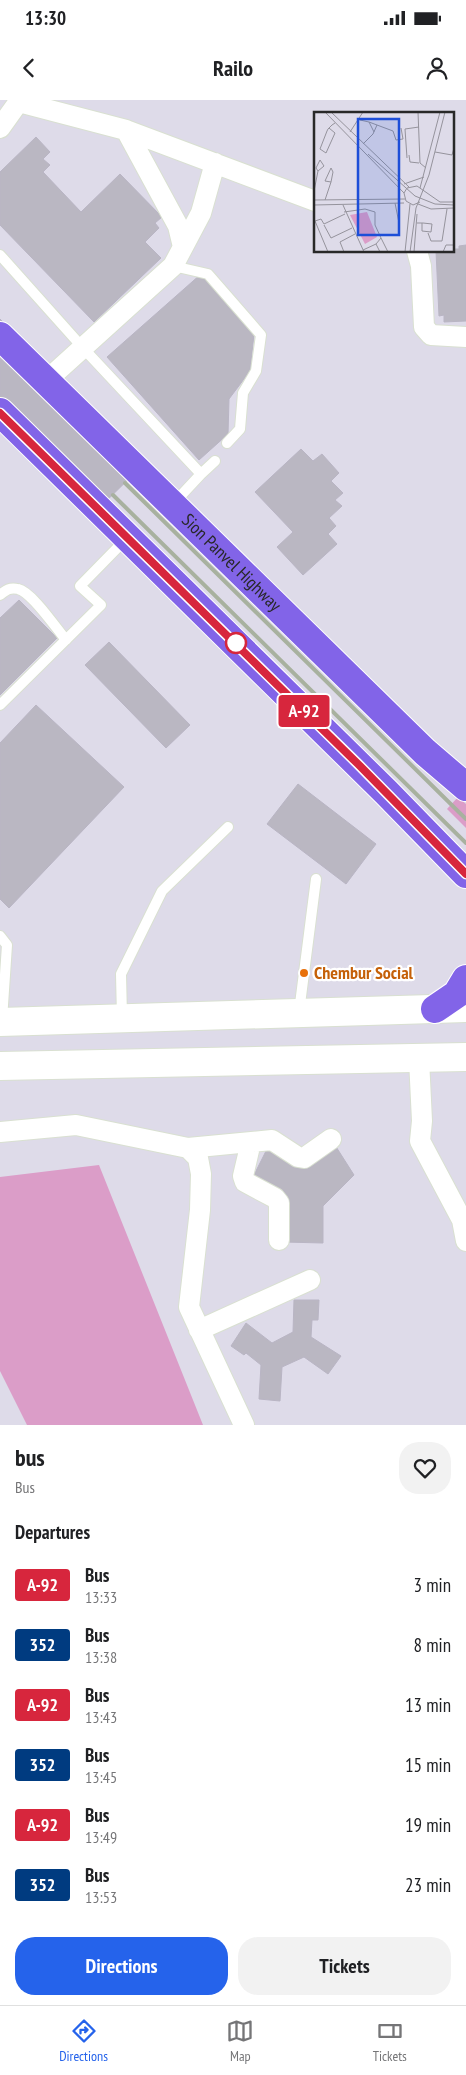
<!DOCTYPE html>
<style>
body{margin:0;font-family:"PT Sans Narrow",sans-serif;background:#f2f2f2;color:#202124;height:100vh;display:flex;flex-direction:column;font-size:19px;white-space:nowrap}
*{box-sizing:border-box;margin:0}
p{font-size:16px;color:#757577}
.icon{flex:none;width:28px;height:28px;fill:none;stroke:currentColor;stroke-width:2;stroke-linecap:round;stroke-linejoin:round}
.map{position:relative;height:1325px;overflow:hidden}
.details{display:flex;flex-direction:column;background:#fff;flex:1}
.details>*{flex:none}
.badge{padding:0 10px;border-radius:4px;font-size:18px;line-height:32px}
.map>.badge{position:absolute;translate:-50% -50%;box-shadow:0 0 0 2px #fff}
h2{padding:0 15px;font-size:19px;line-height:45px}
.round{display:grid;place-items:center;flex:none;width:52px;height:52px;border-radius:20px;background:#f2f2f2}
.headline{display:flex;align-items:center;justify-content:space-between;height:85px;padding:0 15px}
h1{font-size:24px;font-weight:700;line-height:38px}
.button{display:flex;gap:10px;margin-top:auto;padding:10px 15px}
.button a{flex:1;height:58px;border-radius:20px;background:#2563eb;color:#fff;font-size:20px;font-weight:700;line-height:58px;text-align:center}
.button a+a{background:#f2f2f2;color:#202124}
ul{padding:0;list-style:none}
li{display:flex;align-items:center;gap:15px;height:60px;padding:0 15px}
li div{flex:1}
li b{display:block;font-size:19px}
li em{font-style:normal}
li .badge{min-width:55px;font-weight:700;text-align:center}
.status{display:flex;justify-content:space-between;align-items:center;height:35px;padding:0 25px;background:#fff;direction:ltr}
.status svg{height:14px;fill:currentColor}
header{display:flex;justify-content:space-between;align-items:center;height:65px;padding:0 15px;background:#fff;font-size:22px;font-weight:700}
.tab-bar{display:flex;justify-content:space-around;align-items:center;height:70px;border-top:1px solid #e0e0e0;background:#fff;font-size:14px;color:#757577}
.tab-bar a{display:grid;justify-items:center;gap:2px}
.tab-bar .on{color:#2563eb}
.map>svg:first-child{display:block}
</style>
<div class="status"><b>13:30</b><svg viewBox="0 0 49 12"><path d="M0 12V9h3v3zM5 12V6h3v6zM10 12V3h3v9zM15 12V0h3v12zM26 1h20v11H26zM47 4h2v5h-2z"/></svg></div>
<header><svg class="icon" aria-label="back" viewBox="0 0 24 24"><path d="M15 5l-7 7 7 7"/></svg>Railo<svg class="icon" aria-label="person" viewBox="0 0 24 24"><circle cx="12" cy="8" r="4"/><path d="M4 21q1-7 8-7t8 7"/></svg></header>
<div class="map">
<svg width="466" height="1325" viewBox="0 0 466 1325">
<rect width="100%" height="100%" fill="#dedbe9"/>
<path fill="#db9dc8" d="M458,697L466,704V728L447,709Z
M99,1065L203,1325H27L0,1271V1077Z"/>
<path fill="#bab7c2" stroke="#b9b5c4" d="M36,37L50,52L43,59L50,65L43,72L81,112L120,74L162,117L155,123L159,128L145,142L161,158L94,222L0,125V72Z
M466,145V221L444,222V215L439,216L436,151H452V149H459V146Z
M201,174L254,234L250,271L229,299L228,334L199,360L107,257Z
M0,219L144,364L93,414L0,320Z
M301,349L313,361L322,354L339,373L331,381L343,393L335,400L342,406L329,418L336,426L328,434L337,444L303,475L277,447L293,432L255,392Z
M19,500L57,538L0,595V518Z
M109,542L190,625L166,648L85,565Z
M36,605L124,687L9,808L0,799V643Z
M298,684L376,744L346,784L267,724Z
M333,1042L354,1075L323,1106V1143L284,1142L285,1098L251,1081L270,1043L301,1065Z
M294,1200H319L318,1220H312L311,1237L341,1256L328,1274L304,1257L282,1267L280,1301L259,1299L261,1265L246,1253L244,1255L231,1246L246,1223L272,1243L293,1232Z"/>
<g fill="none" stroke-linecap="round" stroke-linejoin="round">
<defs>
<path id="service" d="M0,155L84,249L201,374L173,404
M173,166L208,174L261,235L256,271L243,293L240,329L227,343
M201,374L215,361
M0,495C6,490 10,487 18,489C32,492 56,528 66,540
M0,605L101,505L80,486L126,439
M0,836L7,845L2,920
M299,912L316,779
M122,917L121,874L162,791L228,727"/>
<path id="minor" d="M19,2L126,30L178,126L183,147
M0,28L20,0
M126,30L315,101
M417,151L421,166L424,227L431,235L466,237
M46,281L173,166L201,113L215,63
M419,959L422,1021L420,1041L462,1120L466,1141
M0,1032L76,1025L188,1048L198,1058L201,1074L200,1110L189,1207L244,1325
M251,1042L243,1076L245,1082L275,1098L279,1103V1140
M188,1048L272,1040L298,1057L304,1058L331,1039
M199,1230L310,1180"/>
<path id="secondary" d="M0,922L466,908
M0,966L466,957"/>
<g id="trunk">
<path id="s1" d="M0,236L425,652L466,687"/>
<path d="M0,312L386,692L466,774"/>
<path d="M435,909L457,894L466,879"/>
</g>
</defs>
<use href="#service" stroke="#d9e0d1" stroke-width="12"/>
<use href="#minor" stroke="#d9e0d1" stroke-width="22"/>
<use href="#secondary" stroke="#d9e0d1" stroke-width="30"/>
<use href="#trunk" stroke="#fff" stroke-width="30"/>
<use href="#service" stroke="#fff" stroke-width="10"/>
<use href="#minor" stroke="#fff" stroke-width="20"/>
<use href="#secondary" stroke="#fff" stroke-width="28"/>
<use href="#trunk" stroke="#8264e8" stroke-width="28"/>
<path stroke="#a8b19f" stroke-width="4" d="M125,383L466,719
M113,395L466,743"/>
</g>
<g fill="none" stroke-linecap="round" stroke-linejoin="round">
<defs>
<path id="line" d="M0,313L358,664L466,774"/>
</defs>
<use href="#line" stroke="#fff" stroke-width="11"/>
<use href="#line" stroke="#d7263d" stroke-width="8"/>
</g>
<circle fill="#fff" stroke="#d7263d" stroke-width="2.5" cx="236" cy="543" r="10"/>
<circle fill="#e8710a" stroke="#fff" stroke-width="2" cx="304" cy="873" r="5"/>
<g text-anchor="middle" stroke-width="4.5" stroke-linejoin="round" paint-order="stroke">
<g font-size="18" fill="#282828" stroke="#fff">
<text dy="6" stroke="none"><textPath href="#s1" startOffset="324">Sion Panvel Highway</textPath></text>
</g>
<g font-size="18" font-weight="bold" fill="#c56008" stroke="#fff" text-anchor="start">
<text x="314" y="879">Chembur Social</text>
</g>
</g>
<g transform="translate(314 12)">
<rect width="140" height="140" fill="#dedbe9"/>
<path d="M53,100L63,125L51,132L36,103Z" fill="#db9dc8"/>
<path fill="none" stroke="#95939c" stroke-width="1" d="M11,0L90,81M17,0L95,75M104,0L106,51L112,56M46,8L55,10L60,20M55,10L79,19L82,28L89,27L87,16M15,16L21,21L12,41L6,37L13,19L14,17L18,13L21,11M36,20L49,0M49,32L59,22L63,13M121,40L138,43L140,36M54,42L101,84L121,92L140,93M95,43L96,50L105,51M93,46L91,17L105,15M90,72L110,65M106,76L126,0M0,79L4,59L2,56L6,48L10,54L4,59M0,88L91,87M11,88L17,70L19,60L17,56L11,69L17,70M106,90L99,93L92,89L90,81L93,76L103,74L126,90H140M81,91L85,111M104,92L117,97L140,96M0,93L90,91M29,93L50,140M30,100L51,97L61,100V113L67,126L62,132M103,111H109L118,112L117,120L108,119V111M10,113L17,126L38,116M114,121L117,129H128L133,97M67,126L74,140M49,138L62,132L66,140M14,140L1,109L7,107L10,112L31,102M30,140L26,130L41,122M91,140L96,92M96,140L102,96L115,63L131,0M100,140L103,102M129,140L132,133H140"/>
<path fill="#1d4ed8" fill-opacity="0.15" stroke="#1d4ed8" stroke-width="2.5" d="M44,7H85V123H44Z"/>
<rect width="140" height="140" fill="none" stroke="#282828" stroke-width="2.5"/>
</g>
</svg>
<b class="badge" style="left:304px;top:611px;background:#d7263d;color:#fff">A-92</b>
</div>
<section class="details">
<div class="headline"><div><h1>bus</h1><p>Bus</p></div><a class="round"><svg class="icon" aria-label="heart" viewBox="0 0 24 24"><path d="M12 20l-8-8c-3-5 5-10 8-4 3-6 11-1 8 4z"/></svg></a></div>
<h2>Departures</h2>
<ul>
<li><span class="badge" style="background:#d7263d;color:#fff">A-92</span><div><b>Bus</b><p>13:33</p></div><em>3 min</em></li>
<li><span class="badge" style="background:#003b80;color:#fff">352</span><div><b>Bus</b><p>13:38</p></div><em>8 min</em></li>
<li><span class="badge" style="background:#d7263d;color:#fff">A-92</span><div><b>Bus</b><p>13:43</p></div><em>13 min</em></li>
<li><span class="badge" style="background:#003b80;color:#fff">352</span><div><b>Bus</b><p>13:45</p></div><em>15 min</em></li>
<li><span class="badge" style="background:#d7263d;color:#fff">A-92</span><div><b>Bus</b><p>13:49</p></div><em>19 min</em></li>
<li><span class="badge" style="background:#003b80;color:#fff">352</span><div><b>Bus</b><p>13:53</p></div><em>23 min</em></li>
</ul>
<div class="button"><a>Directions</a><a>Tickets</a></div>
</section>
<nav class="tab-bar">
<a class="on"><svg class="icon" aria-label="directions" viewBox="0 0 24 24"><path d="M12 3l9 9-9 9-9-9zM9 14v-3h6M13 9l2 2-2 2"/></svg>Directions</a>
<a><svg class="icon" aria-label="map" viewBox="0 0 24 24"><path d="M3 6l6-2 6 2 6-2v14l-6 2-6-2-6 2zM9 4v14M15 6v14"/></svg>Map</a>
<a><svg class="icon" aria-label="tickets" viewBox="0 0 24 24"><path d="M3 7h18v10H3zM15 7v10"/></svg>Tickets</a>
</nav>
